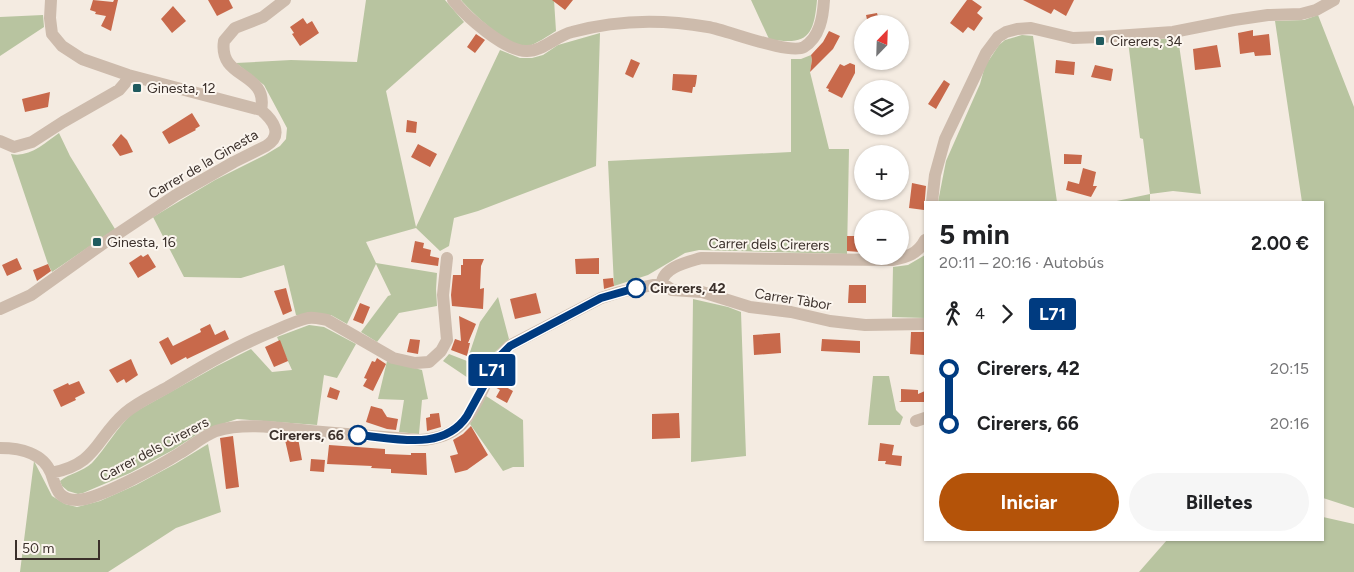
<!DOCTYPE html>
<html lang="es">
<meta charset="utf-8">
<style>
body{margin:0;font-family:Figtree,sans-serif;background:#f6f6f6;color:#202124;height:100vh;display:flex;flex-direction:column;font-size:19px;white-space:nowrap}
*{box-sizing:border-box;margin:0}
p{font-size:16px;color:#757577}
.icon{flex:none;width:28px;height:28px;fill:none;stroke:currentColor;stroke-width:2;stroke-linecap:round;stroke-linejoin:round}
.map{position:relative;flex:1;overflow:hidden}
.drawer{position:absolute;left:924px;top:201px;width:400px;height:340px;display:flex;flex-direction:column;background:#fff;border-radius:0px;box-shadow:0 1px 4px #0004}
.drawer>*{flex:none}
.badge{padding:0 10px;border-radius:4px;font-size:18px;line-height:32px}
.needle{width:32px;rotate:23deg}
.fabs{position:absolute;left:854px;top:15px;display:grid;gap:10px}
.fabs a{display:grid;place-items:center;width:55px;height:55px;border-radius:50%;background:#fff;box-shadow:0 1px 4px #0004;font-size:25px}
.scale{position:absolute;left:15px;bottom:12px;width:85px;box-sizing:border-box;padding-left:5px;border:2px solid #3b302b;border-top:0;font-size:14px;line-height:18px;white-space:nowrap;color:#3b302b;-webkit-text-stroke:4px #fbf5ee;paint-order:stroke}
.map>.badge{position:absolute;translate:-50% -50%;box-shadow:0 0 0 2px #fff}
.legs{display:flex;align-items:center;gap:8px;height:55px;padding:0 15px;font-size:16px}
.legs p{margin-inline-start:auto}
.overview{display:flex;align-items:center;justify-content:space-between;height:85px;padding:0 15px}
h1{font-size:28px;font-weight:700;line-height:38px}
.primary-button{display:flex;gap:10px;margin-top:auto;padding:10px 15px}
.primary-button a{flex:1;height:58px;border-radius:30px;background:#b45309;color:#fff;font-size:20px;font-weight:700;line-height:58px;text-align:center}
.primary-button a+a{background:#f6f6f6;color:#202124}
ul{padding:0 15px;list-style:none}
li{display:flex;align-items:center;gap:18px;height:55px;font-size:19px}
li i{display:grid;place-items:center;width:8px;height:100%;margin:0 6px;background:currentColor}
li i::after{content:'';width:12px;height:12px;margin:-6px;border:4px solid;border-radius:50%;background:#fff}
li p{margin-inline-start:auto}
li:first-child i{background:linear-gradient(#0000 50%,currentColor 0)}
li:last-child i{background:linear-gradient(currentColor 50%,#0000 0)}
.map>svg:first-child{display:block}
</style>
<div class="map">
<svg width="1354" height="572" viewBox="0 0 1354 572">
<rect width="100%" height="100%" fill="#f4ebe1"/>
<path fill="#b8c4a0" d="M366,0H445L464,22L386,91L416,227L500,50L520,58H532L543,55L558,45L600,33L596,166L478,211L454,218L449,246L440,251L416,228L366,242L376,263L437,273L436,289L437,306L399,313L377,342L361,332L388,296L391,295L376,264L347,324L331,315H296L284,265L241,278L184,277L153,217L215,180L265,155L280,146L286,139L287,128L264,85L236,63L291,60L357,62Z
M461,0H554L556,31C549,35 535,45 528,46C510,49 472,13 461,0Z
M751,0H817C814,36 807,46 769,39Z
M43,15L44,27L0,56V17Z
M1318,15L1354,107V508L1323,498L1322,202H1302L1275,21L1304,20Z
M1022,35L1033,36L1057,202H938L946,161L980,84L985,66L999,45L1005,40Z
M1178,38L1201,194L1173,191L1150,194V202H1112L1150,194L1143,139L1140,138L1128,41Z
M811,55L812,60L810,72L829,149H849L847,254L699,250L685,253L648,275L614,286L608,161L791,152V59H801Z
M59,133L70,156L115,229L52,272L48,264L11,154C29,158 45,143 59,133Z
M925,255V318L892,317L893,267L908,265Z
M498,297L509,339L493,354L477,384L443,361L449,354L467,361L480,322Z
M693,299L728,307L741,312L746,456L691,462Z
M309,325L324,327L356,344L337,378L324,375L317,425L237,419L204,430L173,450L130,473L83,493L78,494L68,491L62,486L60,481C70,473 82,472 92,463C107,447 116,428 133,413L217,366L251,349L272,372L292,370L277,337Z
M387,361L422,370L428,399L422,400L419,434L399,432L404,400L378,399Z
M873,376H889L896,410L903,417L900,425H868Z
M486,396L523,420L524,467H513L503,471L470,424Z
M208,444L221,512L176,528L108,572H20L34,461L52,496L65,504L77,507L100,501L136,485L175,464Z
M1323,517L1354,524V572H1139L1167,540H1322Z"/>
<path fill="#c8694b" d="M93,0L113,2L114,0H118L111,31L101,26L106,16L95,14L96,12L90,10Z
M208,0H229L233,8L217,16Z
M552,0H573L565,10Z
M967,0H972L982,7L977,13L983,18L974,31L968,27L963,33L950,23Z
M1023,0H1074L1066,16L1054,9L1051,14Z
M173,6L186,21L172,33L161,19Z
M877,13L880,24H868L866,15Z
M303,18L307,24L312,21L319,33L300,46L292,34L294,33L290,27Z
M1253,30V36L1269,34L1271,55L1255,56L1254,52L1240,54L1238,33Z
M829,31L840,36L833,49L810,72L812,60L811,55L823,42Z
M476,34L485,40L475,53L467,47Z
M1217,45L1221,67L1195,70L1193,49Z
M631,59L640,63L633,78L625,74Z
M1056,60L1075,62L1074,75L1055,73Z
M850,63L855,65V73L842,98L828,91L829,89L826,88L840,64L844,66Z
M1095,65L1113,69L1111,81L1091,77Z
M673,74L697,75L696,83L695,87H693L692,93L672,90Z
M944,80L950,84L936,109L928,104Z
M50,92L48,107L25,112L22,99Z
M192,113L200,126L195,129L196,130L169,144L162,132Z
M407,120L417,122L416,133L406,132Z
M121,134L127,140L133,152L120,156L112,145Z
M418,144L437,154L430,167L411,157Z
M1064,154L1082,155L1081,164H1064Z
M1083,168L1096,172L1093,186H1097L1091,197L1066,190L1068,181L1079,184Z
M912,183L926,186L924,210L909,208Z
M847,236H860V252L847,251Z
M415,241L424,243L423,248L431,250L430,256L439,258L438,266L411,262Z
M148,254L156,267L138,278L129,263L141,255L143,257Z
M17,258L22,269L7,276L2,265Z
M599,258V274H576L575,259Z
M463,259H484L481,266L480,289L484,288L483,309L452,306L451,295L453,275H461V265H463Z
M48,264L51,271L37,281L33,270Z
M613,278L614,286L604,289L603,279Z
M849,285H866V303H848Z
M286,288L292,311L283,315L274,291Z
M536,293L541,313L515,319L510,299Z
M360,303L370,307L363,324L353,320Z
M459,316L476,324L468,343H470L467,356L451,350L455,339L461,341Z
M210,324L215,335L225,330L229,339L187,359L186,357L171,365L159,342L168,337L173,346L201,332L200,329Z
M911,332H925V355L910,354Z
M780,333L781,353L754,355L753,335Z
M410,339L420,340L418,354L407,352Z
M822,339L860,341V353L821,351Z
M280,340L288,361L274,367L265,347Z
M377,358L386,364L373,391L363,386L367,379L364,378L372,361L375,362Z
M131,359L138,375L126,383L124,379L117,383L109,370Z
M498,377L510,384L506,387L513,391L507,403L496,397L500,390L493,386Z
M79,381L85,393L75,398L76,400L61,407L53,390L68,383L69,385Z
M330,387L340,391L337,400L327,397Z
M901,389L918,390V394L925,391V402H899L901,401Z
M371,406L382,409L387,417L398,419L396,430L387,429L366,422Z
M439,413L441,427L427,431L426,418L430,417V414Z
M679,413L680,438L652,439V414Z
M471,426L488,455L467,470L455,473L450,456L458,454L453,440L463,434Z
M233,436L239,487L226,489L220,438Z
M298,438L302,460L290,462L285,440Z
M880,443L894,445L892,455L902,456L901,466L885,464L886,461H878Z
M329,445L385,449V454L411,455V453H426L427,475L391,473V469L371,468L372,466L327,464Z
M311,459L325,460L324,472L310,471Z"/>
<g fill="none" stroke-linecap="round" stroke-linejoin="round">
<path stroke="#cdbbac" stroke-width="12" d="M453,0C465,16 506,52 527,51C543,51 556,36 572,32C615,20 663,19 708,27C727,30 789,55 804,47C820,37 823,17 824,0
M261,110C269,71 218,80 224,41L235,28L263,17L285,0
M0,141L14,147L32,142L63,122L119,90L125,83L128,75
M932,202L935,175L945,139L986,53L998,37L1006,32L1017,29L1031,28L1073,38L1101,37L1173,32L1234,20L1268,15L1301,14L1316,10L1334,0
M662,283C663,267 688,262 701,258L892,260C907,257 918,254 925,240
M662,283L672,290L702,292L750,307L791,312L830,321L865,325L925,324
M0,309L31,295L101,245L176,195L234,162L266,146C284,135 273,120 261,110L128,75L82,59L62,46L52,34L50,18L51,0
M916,421L925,418
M0,448C20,448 43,453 51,473C56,487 57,500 77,500C98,500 161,465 180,453C192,446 203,436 216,431C245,422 280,428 310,431C347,434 383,437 420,440C468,437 472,409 492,371C497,361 501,353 509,346L601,298L620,292L662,283
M51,473C98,464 95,439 125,413C138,402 154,395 168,387C201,367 233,348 269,333C281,328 295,321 308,318C315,317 321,319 327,320L393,358L415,363L429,362L441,351L447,340L443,295L447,258"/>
</g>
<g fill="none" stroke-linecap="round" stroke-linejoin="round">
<defs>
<path id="line-1" d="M358,435C395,438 443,452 467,416L500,356L510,346L601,298L636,288"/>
</defs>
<use href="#line-1" stroke="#fff" stroke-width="11"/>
<use href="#line-1" stroke="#003b80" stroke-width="8"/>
</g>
<g fill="#1f5a5e" stroke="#fbf5ee" stroke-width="2">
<rect x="1095" y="36" width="10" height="10" rx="2.5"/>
<rect x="132" y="83" width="10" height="10" rx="2.5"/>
<rect x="92" y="237" width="10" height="10" rx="2.5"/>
</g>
<g fill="#fff" stroke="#003b80" stroke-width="2.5">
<circle cx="636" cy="288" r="9"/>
<circle cx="358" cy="435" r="9"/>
</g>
<g text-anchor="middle" stroke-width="4" stroke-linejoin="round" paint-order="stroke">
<g font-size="14" fill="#3b302b" stroke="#fbf5ee" text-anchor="start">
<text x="1110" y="46">Cirerers, 34</text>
<text x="147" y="93">Ginesta, 12</text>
<text x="107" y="247">Ginesta, 16</text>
</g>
<g font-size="14" fill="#3b302b" stroke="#fbf5ee">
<text transform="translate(203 164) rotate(-30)" y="5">Carrer de la Ginesta</text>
<text transform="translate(769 244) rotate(1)" y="5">Carrer dels Cirerers</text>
<text transform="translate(793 299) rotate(9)" y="5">Carrer Tàbor</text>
<text transform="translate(154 449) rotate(-28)" y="5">Carrer dels Cirerers</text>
</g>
<g font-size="14" font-weight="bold" fill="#3b302b" stroke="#fbf5ee" text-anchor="start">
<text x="650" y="293">Cirerers, 42</text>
<text x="344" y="440" text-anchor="end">Cirerers, 66</text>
</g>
</g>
</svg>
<div class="fabs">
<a><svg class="needle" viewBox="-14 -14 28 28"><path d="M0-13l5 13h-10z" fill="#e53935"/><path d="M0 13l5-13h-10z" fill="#757577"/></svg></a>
<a><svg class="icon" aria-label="layers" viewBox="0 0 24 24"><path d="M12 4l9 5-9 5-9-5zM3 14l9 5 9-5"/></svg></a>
<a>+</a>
<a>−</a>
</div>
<div class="scale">50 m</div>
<b class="badge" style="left:492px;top:370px;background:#003b80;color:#fff">L71</b>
<section class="drawer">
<div class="overview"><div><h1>5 min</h1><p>20:11 – 20:16 · Autobús</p></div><b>2.00 €</b></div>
<div class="legs"><svg class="icon" aria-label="walk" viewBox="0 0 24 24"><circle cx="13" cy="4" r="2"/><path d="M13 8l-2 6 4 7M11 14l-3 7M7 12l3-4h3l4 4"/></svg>4<svg class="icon" aria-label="forward" viewBox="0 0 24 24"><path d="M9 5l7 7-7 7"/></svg><b class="badge" style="background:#003b80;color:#fff">L71</b></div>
<ul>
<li><i style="color:#003b80"></i><b>Cirerers, 42</b><p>20:15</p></li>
<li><i style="color:#003b80"></i><b>Cirerers, 66</b><p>20:16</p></li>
</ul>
<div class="primary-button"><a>Iniciar</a><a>Billetes</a></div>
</section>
</div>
